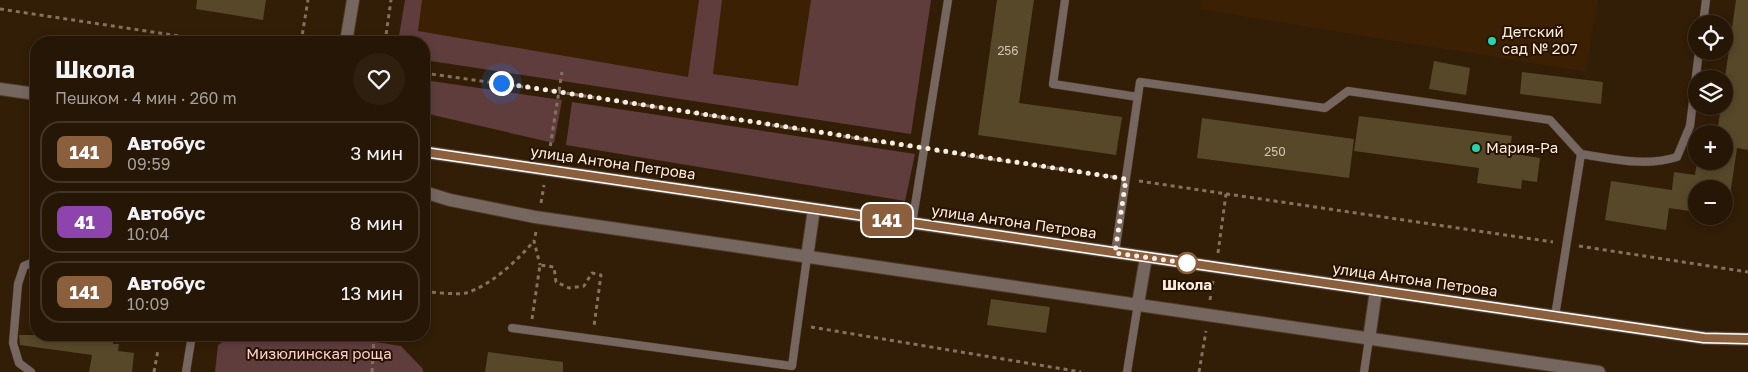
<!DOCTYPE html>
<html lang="ru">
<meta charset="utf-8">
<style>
body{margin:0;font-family:"Golos Text",sans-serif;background:#2e1f0f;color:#f1f3f6;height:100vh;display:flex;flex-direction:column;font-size:19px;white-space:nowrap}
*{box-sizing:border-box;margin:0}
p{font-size:16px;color:#a49f9a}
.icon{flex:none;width:28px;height:28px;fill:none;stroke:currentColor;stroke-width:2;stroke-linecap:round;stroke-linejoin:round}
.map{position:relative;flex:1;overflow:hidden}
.panel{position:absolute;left:30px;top:36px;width:400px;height:305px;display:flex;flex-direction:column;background:#261605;border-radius:20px;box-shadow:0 2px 8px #0003,0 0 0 1px #423527}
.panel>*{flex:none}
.badge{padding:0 10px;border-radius:8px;font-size:18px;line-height:32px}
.fabs{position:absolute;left:1688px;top:15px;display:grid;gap:10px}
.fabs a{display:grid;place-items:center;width:45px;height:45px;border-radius:50%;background:#261605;box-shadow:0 2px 8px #0003,0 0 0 1px #423527;font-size:25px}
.you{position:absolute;width:25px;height:25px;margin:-12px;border:4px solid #fff;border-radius:50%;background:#1a73e8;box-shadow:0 0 0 8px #1a73e833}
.map>.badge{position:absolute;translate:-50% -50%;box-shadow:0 0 0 2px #fff}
.round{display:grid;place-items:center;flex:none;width:52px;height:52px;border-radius:26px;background:#2e1f0f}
.head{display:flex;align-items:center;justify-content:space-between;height:85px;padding:0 25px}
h1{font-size:24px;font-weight:700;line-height:38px}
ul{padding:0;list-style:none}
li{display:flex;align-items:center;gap:15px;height:62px;margin:0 10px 8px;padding:0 15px;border:2px solid #423527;border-radius:20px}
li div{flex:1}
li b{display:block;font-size:19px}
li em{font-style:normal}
li .badge{min-width:55px;font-weight:700;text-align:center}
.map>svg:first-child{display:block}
</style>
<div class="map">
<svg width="1748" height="372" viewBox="0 0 1748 372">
<rect width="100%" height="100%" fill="#321d07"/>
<path fill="#3b2004" d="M405,0H909L889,121L424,42H399Z
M1201,0H1598L1586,72L1199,9Z"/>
<path fill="#5f3d3d" d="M405,0H422L418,31L688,77L699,0H722L713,74L798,86L811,0H931L911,134L424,60V42H398Z
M424,80L562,100L554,143L424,113Z
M572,102L915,154L905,201L566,145Z
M233,335H332L401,346L423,369V372H215L218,345Z"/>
<path fill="#574829" d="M197,0H266L263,20L196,9Z
M997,0H1034L1019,103L1122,117L1116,155L978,135Z
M1736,0H1748V150L1737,148L1727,216H1724V189H1696V212L1669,208L1666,230L1605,220L1611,181L1672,190L1674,172L1695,175L1697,161H1724V134H1717L1721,106H1724V85Z
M1434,61L1470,68L1466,95L1429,89Z
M1522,72L1603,82L1601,104L1520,94Z
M1359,116L1512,136L1509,153L1540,158L1537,182L1522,180L1521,189L1477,183L1479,168L1354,151Z
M1202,118L1354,139L1349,178L1197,158Z
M991,299L1050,307L1046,333L987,325Z
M19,335H114L113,344H119L118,351L134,353L132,372H89L92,355L20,345Z
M488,352L563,362V372H485Z"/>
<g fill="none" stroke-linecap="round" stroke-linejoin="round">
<defs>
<path id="service" d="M1065,0L1053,84L1138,97
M1703,24L1706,0
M1581,154C1614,159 1645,167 1677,157L1690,126L1699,51
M912,224L948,0
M1115,253L1140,82L1325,108L1348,91L1550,120L1581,154L1555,316
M512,328L792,366L807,257
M31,372L19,363L13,343L18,284L24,266L36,261
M186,372L192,335
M1127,372L1138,304
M1364,372L1369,339"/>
<path id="minor" d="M346,42L353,0"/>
<path id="tertiary" d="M0,89L36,94
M424,152L1704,338L1748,339
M424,192L450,200L535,217L1599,372
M807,257L814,209
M1138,304L1146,257
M1369,339L1376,290"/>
</defs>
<use href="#service" stroke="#4e3a25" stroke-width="9"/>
<use href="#minor" stroke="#4e3a25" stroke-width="14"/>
<use href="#tertiary" stroke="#4e3a25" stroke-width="14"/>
<path stroke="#84715f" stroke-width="3" stroke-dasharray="4 4" stroke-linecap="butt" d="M0,9L219,42
M301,42L308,0
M385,42L391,0
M424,73L559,92L912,147
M936,151L1113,177
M549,154L562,72
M1139,181L1553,242
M541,203L544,185
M536,232L534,241L540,265
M1579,246L1748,272
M1218,253L1226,194
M424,292C435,292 456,295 466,293C490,286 518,260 533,242
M1210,300L1213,281
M532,319L540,265L554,267L556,282L569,288L584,286L592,273L601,275L594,326
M811,327L1081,372
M154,372L158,350
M372,372L374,335
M1199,372L1206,331"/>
<use href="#service" stroke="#766660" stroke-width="8"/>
<use href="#minor" stroke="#766660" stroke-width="12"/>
<use href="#tertiary" stroke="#766660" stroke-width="12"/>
</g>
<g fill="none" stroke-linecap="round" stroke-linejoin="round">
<defs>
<path id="line" d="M424,152L1704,338L1748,339"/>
</defs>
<use href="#line" stroke="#fff" stroke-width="11"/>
<use href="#line" stroke="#8b5e3c" stroke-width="8"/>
<path stroke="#fcede0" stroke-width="5" stroke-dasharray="0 9" d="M501,83L1126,179L1115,253L1187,263"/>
</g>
<g fill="#22d5af" stroke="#281300" stroke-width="2">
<circle cx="1492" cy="41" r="5"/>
<circle cx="1476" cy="148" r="5"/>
</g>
<circle fill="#fff" stroke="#8b5e3c" stroke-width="2.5" cx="1187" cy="263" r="10"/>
<g text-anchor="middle" stroke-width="4" stroke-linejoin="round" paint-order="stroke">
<g font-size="12" fill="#d3c4b2">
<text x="1008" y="55">256</text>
<text x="1275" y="156">250</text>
</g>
<g font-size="15" fill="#fcede0" stroke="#281300" text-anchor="start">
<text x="1502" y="37">Детский<tspan x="1502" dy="17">сад № 207</tspan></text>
<text x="1486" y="153">Мария-Ра</text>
</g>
<g font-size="15" fill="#fcede0" stroke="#281300">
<text transform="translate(613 163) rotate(8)" y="5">улица Антона Петрова</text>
<text transform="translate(1014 222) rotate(8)" y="5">улица Антона Петрова</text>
<text transform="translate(1415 280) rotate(8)" y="5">улица Антона Петрова</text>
</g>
<g font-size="15" font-weight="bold" fill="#fcede0" stroke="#281300">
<text x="1187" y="290">Школа</text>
</g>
<g font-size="15" fill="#fbd1d0" stroke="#281300">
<text x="319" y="359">Мизюлинская роща</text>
</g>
</g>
</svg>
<div class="fabs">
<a><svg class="icon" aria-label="locate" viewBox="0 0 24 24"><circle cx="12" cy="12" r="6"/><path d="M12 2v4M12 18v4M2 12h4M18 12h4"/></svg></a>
<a><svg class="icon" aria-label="layers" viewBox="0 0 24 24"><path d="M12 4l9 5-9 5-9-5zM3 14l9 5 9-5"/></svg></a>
<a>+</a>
<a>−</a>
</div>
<div class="you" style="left:501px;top:83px"></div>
<b class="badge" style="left:887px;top:220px;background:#8b5e3c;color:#fff">141</b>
<section class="panel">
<div class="head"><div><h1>Школа</h1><p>Пешком · 4 мин · 260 m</p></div><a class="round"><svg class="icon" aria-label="heart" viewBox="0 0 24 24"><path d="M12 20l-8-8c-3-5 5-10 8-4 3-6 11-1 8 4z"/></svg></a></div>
<ul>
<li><span class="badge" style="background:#8b5e3c;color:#fff">141</span><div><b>Автобус</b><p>09:59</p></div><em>3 мин</em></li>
<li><span class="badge" style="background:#8e44ad;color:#fff">41</span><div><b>Автобус</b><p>10:04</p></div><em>8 мин</em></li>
<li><span class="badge" style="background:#8b5e3c;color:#fff">141</span><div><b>Автобус</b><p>10:09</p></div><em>13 мин</em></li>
</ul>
</section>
</div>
